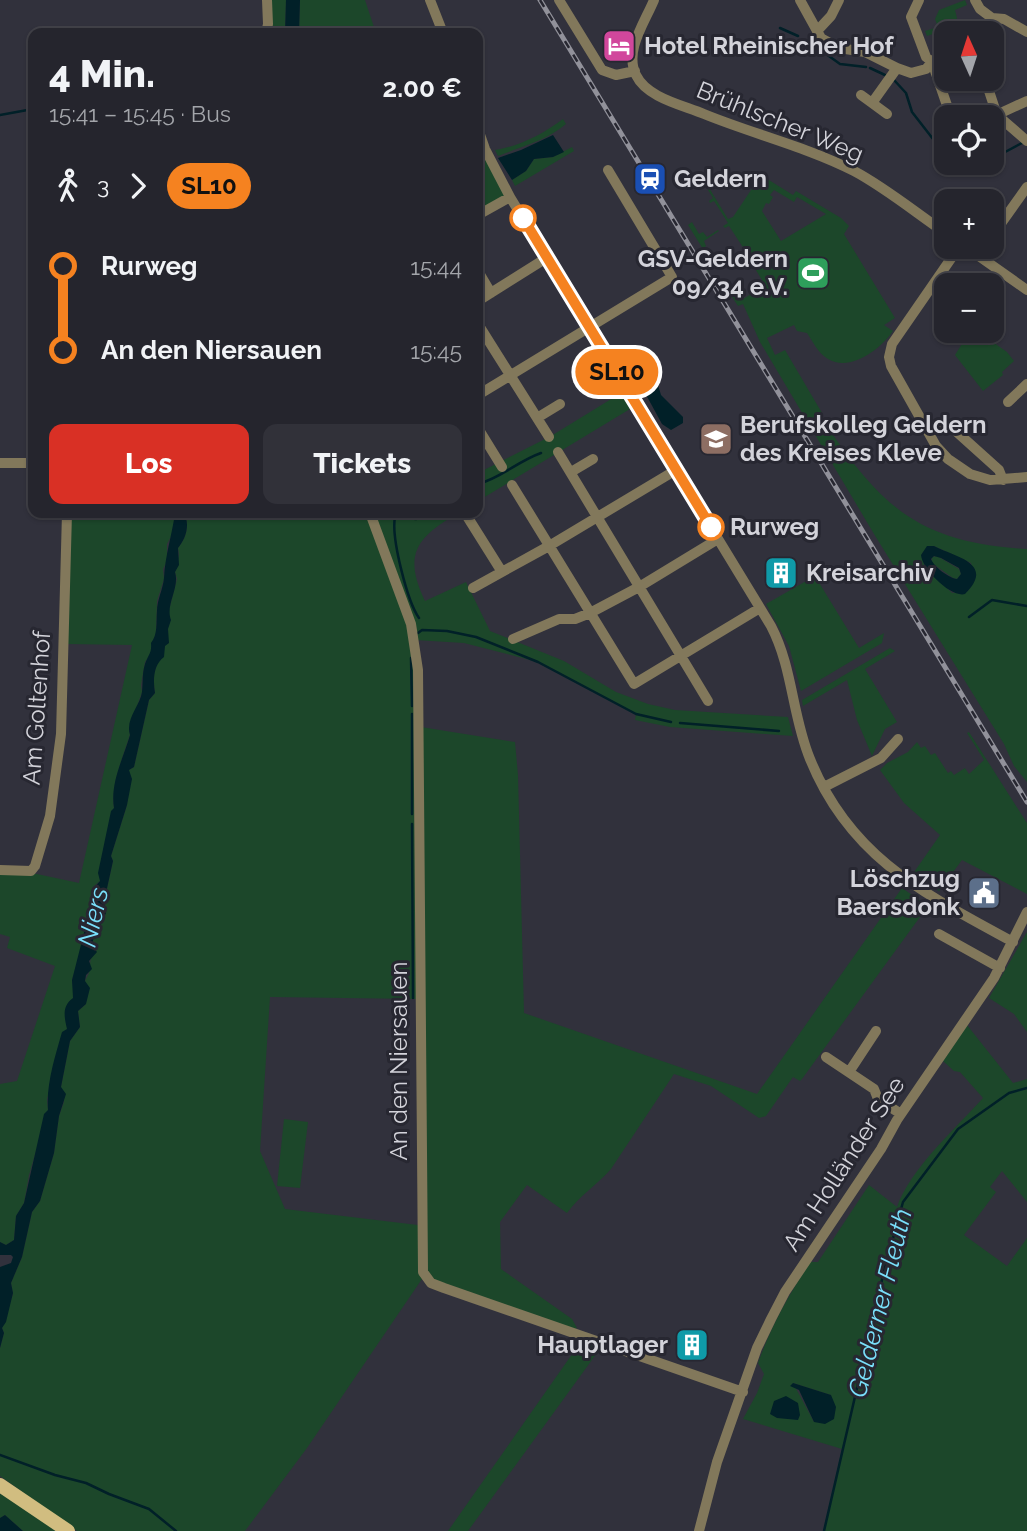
<!DOCTYPE html>
<html lang="de">
<meta charset="utf-8">
<style>
body{margin:0;font-family:Raleway,sans-serif;background:#313139;color:#f1f3f6;height:100vh;display:flex;flex-direction:column;font-size:26px;white-space:nowrap}
*{box-sizing:border-box;margin:0}
p{font-size:23px;color:#a3a5aa}
.icon{flex:none;width:38px;height:38px;fill:none;stroke:currentColor;stroke-width:2;stroke-linecap:round;stroke-linejoin:round}
.map{position:relative;flex:1;overflow:hidden}
.panel{position:absolute;left:28px;top:28px;width:455px;height:490px;display:flex;flex-direction:column;background:#25252d;border-radius:14px;box-shadow:0 2px 5px #0004,0 0 0 2px #424249}
.panel>*{flex:none}
.badge{padding:0 14px;border-radius:23px;font-size:24px;line-height:46px}
.needle{width:46px;rotate:357deg}
.fabs{position:absolute;left:934px;top:21px;display:grid;gap:14px}
.fabs a{display:grid;place-items:center;width:70px;height:70px;border-radius:14px;background:#25252d;box-shadow:0 2px 5px #0004,0 0 0 2px #424249;font-size:35px}
.map>.badge{position:absolute;translate:-50% -50%;box-shadow:0 0 0 4px #fff}
.legs{display:flex;align-items:center;gap:10px;height:77px;padding:0 21px;font-size:23px}
.legs p{margin-inline-start:auto}
.head{display:flex;align-items:center;justify-content:space-between;height:119px;padding:0 21px}
h1{font-size:38px;font-weight:800;line-height:52px}
.cta{display:flex;gap:14px;margin-top:auto;padding:14px 21px}
.cta a{flex:1;height:80px;border-radius:14px;background:#d93025;color:#fff;font-size:28px;font-weight:800;line-height:80px;text-align:center}
.cta a+a{background:#313139;color:#f1f3f6}
ul{padding:0 21px;list-style:none}
li{display:flex;align-items:center;gap:24px;height:84px;font-size:26px}
li i{display:grid;place-items:center;width:10px;height:100%;margin:0 9px;background:currentColor}
li i::after{content:'';width:18px;height:18px;margin:-9px;border:5px solid;border-radius:50%;background:#25252d}
li p{margin-inline-start:auto}
li:first-child i{background:linear-gradient(#0000 50%,currentColor 0)}
li:last-child i{background:linear-gradient(currentColor 50%,#0000 0)}
.map>svg:first-child{display:block}
</style>
<div class="map">
<svg width="1027" height="1531" viewBox="0 0 1027 1531">
<rect width="100%" height="100%" fill="#31313c"/>
<path fill="#1c472a" fill-rule="evenodd" d="M270,0H286L285,33H269Z
M300,0H365L376,33H299Z
M965,0L967,5L955,10L957,18L953,27L927,36L925,31L938,27L935,19L939,10Z
M563,119L566,124C548,140 520,147 498,156L495,150C520,146 543,134 563,119Z
M478,129L510,197L478,215Z
M572,147L574,151L515,186L512,180L526,171L534,159L553,157Z
M700,173L728,219L733,217L761,175L793,195L796,191L841,218L849,226L844,234L895,318L884,325L893,331C880,350 850,372 828,359C818,353 813,342 807,333L797,331L794,325L767,338L775,355L785,350L822,413L811,419L818,431L827,426C883,510 923,543 1027,549V782L1014,766L1004,744L874,534L760,342L743,304L738,306L725,286L728,285L735,296L740,294L743,299L761,288L758,283L762,280L751,262L746,264L745,262L750,258L729,226L725,228L723,226L728,223L714,201L710,203L709,201L713,198L700,177L695,179L694,176ZM774,190L794,202L797,197L826,214L781,241L762,211L766,203L769,204L773,197L770,195ZM934,546L971,563L975,579L968,591L952,593L924,565L922,553Z
M692,222L699,234L703,232L707,237L718,230L719,231L704,241L706,246L703,249L688,225Z
M977,331L1007,352L1014,361L1002,372L1003,375L983,391L955,355L963,342L967,345Z
M621,393L630,409L478,501V473L551,436Z
M69,513H175V529L167,544V561L163,569L164,579L157,601L156,636L152,652L145,662L141,685L142,692L129,729L130,734C123,758 111,783 114,809L100,881L93,887L90,898L93,912L72,980L74,994L67,1029L47,1099L48,1110L29,1175L24,1203L16,1216L14,1240L6,1245L0,1242V1084L17,1081L55,966L7,948L10,937L0,934V870L37,874L79,883L132,645L66,644Z
M189,513H458C418,537 402,553 425,601L466,582L490,631L564,661L616,692L648,704L675,710L788,717L793,736L670,727L635,720L636,714L538,662L464,643L415,640L421,727L515,742L518,775L524,1013L757,1094L902,888L928,906L802,1079L800,1081L793,1077L766,1116L759,1118L711,1086L674,1074L611,1169C597,1185 579,1196 567,1213L527,1185L500,1222L501,1269L572,1319L577,1328L574,1329L424,1276L307,1448L245,1531H77L0,1476V1348L4,1333L2,1328L13,1294L11,1283L22,1257L32,1212L40,1201L54,1153L59,1116L64,1102L61,1087L70,1041L80,1027L78,1011L86,1004L85,981L89,973L93,940L106,913L104,902L113,861L111,856L127,805L129,770L134,767L149,700L155,693L153,677L168,629V614L177,579L175,572L179,555L178,548C185,540 189,528 186,518ZM270,997L418,999L426,1226L285,1209L260,1151Z
M937,556L959,569L961,574L957,579L953,578L932,563V557Z
M815,576L859,648L884,633L882,643L801,691L789,646L766,604Z
M890,648L895,651L865,669L897,722L885,729L872,756L857,720L847,680L803,706L802,700Z
M969,732L1027,823V894L962,860L939,891L912,875L940,835L904,803L880,770L887,763L908,752L917,742L921,748L925,746L931,755L935,753L948,773L951,771L954,775L965,768L969,774L984,760L967,733Z
M1027,932V1032L1014,1014L989,998Z
M967,1025L1013,1083L1027,1079V1202L1002,1171L990,1187L996,1192L964,1235L1007,1266L1027,1238V1531H824L842,1449L743,1419L757,1393L764,1374L758,1363C771,1326 789,1295 810,1262H818L869,1185L897,1207C910,1169 956,1128 983,1098L960,1072L954,1071L943,1061ZM793,1383L831,1395L814,1422Z
M284,1119L308,1122L300,1188L277,1186Z
M582,1340L602,1346L468,1531H448Z
M0,1494L6,1495L60,1531H23L5,1515L0,1518Z"/>
<path fill="#012028" fill-rule="evenodd" d="M286,0H300L299,33H285Z
M553,135L564,152L553,157L534,159L526,171L512,180L498,158L521,150Z
M641,351L649,355L661,395L683,417V423L671,430L662,424L638,380L626,364L625,359Z
M175,513H189L186,518C189,528 185,540 178,548L179,565L175,572C180,588 165,605 171,620L168,629L169,643L165,646L164,657C153,665 153,681 155,693L149,700L134,767L129,770L132,779L127,805L111,856L113,861L104,902L106,913L93,940V947L97,952L89,961L92,969L86,975L85,981L90,988L86,1004L78,1011L80,1027L70,1041L61,1087L66,1094L59,1116L54,1153L40,1201L32,1212L22,1257L11,1283L13,1293L6,1322L2,1328L4,1333L0,1348V1267L11,1263L13,1257L11,1255H0V1242L6,1245L14,1240L16,1216L24,1203L44,1114L48,1110C46,1084 55,1057 62,1032L67,1029C64,1016 62,1006 73,998L72,980L88,917L93,912C88,901 91,890 100,881L98,873L111,811L114,808C110,783 123,759 130,735C125,719 140,706 142,692C143,683 142,673 145,664C148,655 152,653 151,643C158,634 156,623 157,611C157,600 163,589 164,578C165,556 172,535 175,513Z
M927,546H934C955,557 996,563 965,594C951,598 922,569 921,555ZM934,556L941,558L959,568L961,574L957,579C949,578 934,567 931,559Z
M793,1383L831,1395L836,1407L834,1419L825,1424L814,1422L799,1390L790,1386Z
M786,1396L798,1403L800,1415L798,1420L777,1418L770,1414L774,1401Z
M5,1515L23,1531H0V1518Z"/>
<g fill="none" stroke-linecap="round" stroke-linejoin="round">
<path stroke="#012028" stroke-width="2.5" d="M780,28L798,36
M808,41L840,64L866,67
M870,68L885,75
M894,80L906,93L912,112L940,148
M0,115L33,109
M992,159L1022,143
M963,167L980,163
M478,484C501,478 518,461 541,453
M391,513L395,517L416,519L436,513
M395,517C391,537 407,601 419,618
M969,617L992,600L1027,606
M418,633L422,630L447,631L476,637L538,662L636,714L671,722
M411,658L412,706
M412,714V814
M680,723L779,731
M412,824L413,998
M0,1455L55,1475L86,1483L109,1494L149,1509L176,1531
M824,1531L884,1271L903,1202L958,1129L1009,1093L1027,1088"/>
<path stroke="#82785b" stroke-width="10" d="M430,0L443,33
M559,0L602,70L616,75L635,71
M654,0C645,22 624,51 636,75C647,98 683,105 704,114C753,134 807,147 854,171C886,188 916,213 947,234
M800,0L821,38L839,48L865,52L897,68L911,73L926,69L932,62L947,55
M919,0L911,17L926,57L932,62L951,117
M975,0L980,9L992,18L985,33
M992,18L1004,19L1027,32
M817,31L831,16L839,0
M266,33L268,24L267,0
M985,79L997,115L1027,141
M861,95L872,103L897,68
M872,103L887,114
M992,117L1027,101
M478,129L485,149L510,197L771,626C793,668 792,716 810,759C850,858 925,894 1013,942
M478,215L510,197
M992,236L1027,187
M959,247L892,344L889,357L891,366L936,446L948,459L970,474L990,480L1027,477
M966,247L1027,290
M478,271L491,293
M478,301L548,257
M478,324L549,437
M478,395L672,277L608,170
M1008,402L1027,384
M537,418L560,404
M478,428L502,467
M927,430L939,423L949,425L999,470L1003,480
M558,452L708,701
M0,463H33
M571,472L593,459
M512,485L634,684L760,608
M370,513L411,624L418,670L423,1272L431,1283L444,1288L743,1392
M465,513L502,572
M473,588L549,546L676,470
M513,639L559,619H575L590,613L639,587L718,539
M824,787L881,758L898,739
M0,870L31,871L35,866L50,816L61,734L67,513
M939,934L1000,968
M826,1057L874,1089L878,1099L901,1114
M849,1072L876,1031
M699,1531L717,1462L757,1348L771,1319L785,1292L881,1149L897,1120L994,978L1027,912"/>
<path stroke="#d1bd80" stroke-width="14" d="M0,1485L68,1531"/>
<defs>
<path id="rail" d="M540,0L1027,802"/>
</defs>
<use href="#rail" stroke="#91919a" stroke-width="5"/>
<use href="#rail" stroke="#272731" stroke-width="2.5" stroke-dasharray="8" stroke-linecap="butt"/>
</g>
<g fill="none" stroke-linecap="round" stroke-linejoin="round">
<defs>
<path id="line-1" d="M523,218L711,527"/>
</defs>
<use href="#line-1" stroke="#fff" stroke-width="16"/>
<use href="#line-1" stroke="#f58220" stroke-width="10"/>
</g>
<defs>
<symbol id="hotel-square" viewBox="-11 -11 22 22"><rect x="-9" y="-9" width="18" height="18" rx="4" fill="#d1479c" stroke="#272731"/><path d="M-6-4.5h1.5V1H6V5H4.5V3h-9V5H-6ZM-4 0a1.8 1.8 0 1 1 3.6 0ZM.5 0V-2.5h3Q6-2.5 6 0Z" fill="#fff"/></symbol>
<symbol id="station-square" viewBox="-11 -11 22 22"><rect x="-9" y="-9" width="18" height="18" rx="4" fill="#1a4fb4" stroke="#272731"/><path d="M-3-6H3Q5-6 5-4V2Q5 4 3 4L4.5 6H3L1.5 4h-3L-3 6H-4.5L-3 4Q-5 4-5 2V-4Q-5-6-3-6ZM-3.5-4v3h7v-3ZM-3.5 1v1.5H-2V1ZM2 1v1.5H3.5V1Z" fill="#fff"/></symbol>
<symbol id="stadium-square" viewBox="-11 -11 22 22"><rect x="-9" y="-9" width="18" height="18" rx="4" fill="#2e9e5b" stroke="#272731"/><path d="M0-5a6.5 5 0 1 0 0 10a6.5 5 0 1 0 0-10ZM-3.5-1.8h7v3.6h-7Z" fill="#fff"/></symbol>
<symbol id="school-square" viewBox="-11 -11 22 22"><rect x="-9" y="-9" width="18" height="18" rx="4" fill="#8d6e63" stroke="#272731"/><path d="M0-5L7-2L0 1L-7-2ZM-4 1L0 2.5L4 1V4Q0 6-4 4Z" fill="#fff"/></symbol>
<symbol id="building-square" viewBox="-11 -11 22 22"><rect x="-9" y="-9" width="18" height="18" rx="4" fill="#0f9aa8" stroke="#272731"/><path d="M-4-6H4V6H1V3H-1V6H-4ZM-2.5-4.3h1.7v1.8h-1.7ZM.8-4.3h1.7v1.8H.8ZM-2.5-1h1.7V.8h-1.7ZM.8-1h1.7V.8H.8Z" fill="#fff"/></symbol>
<symbol id="civic-square" viewBox="-11 -11 22 22"><rect x="-9" y="-9" width="18" height="18" rx="4" fill="#5c6f8a" stroke="#272731"/><path d="M-.6-6.5H3V-4.5H.6V-3L4-1V1h2V6H-6V1h2V-1L-.6-3ZM-1.2 2.5V6h2.4V2.5Z" fill="#fff"/></symbol>
</defs>
<g fill-rule="evenodd">
<use href="#hotel-square" x="600" y="27" width="38" height="38"/>
<use href="#station-square" x="631" y="160" width="38" height="38"/>
<use href="#stadium-square" x="794" y="254" width="38" height="38"/>
<use href="#school-square" x="697" y="420" width="38" height="38"/>
<use href="#building-square" x="762" y="554" width="38" height="38"/>
<use href="#civic-square" x="965" y="874" width="38" height="38"/>
<use href="#building-square" x="673" y="1326" width="38" height="38"/>
</g>
<g fill="#fff" stroke="#f58220" stroke-width="3.5">
<circle cx="523" cy="218" r="12"/>
<circle cx="711" cy="527" r="12"/>
</g>
<g text-anchor="middle" stroke-width="6" stroke-linejoin="round" paint-order="stroke">
<g font-size="24" font-weight="bold" fill="#d3d3da" stroke="#272731" text-anchor="start">
<text x="644" y="54">Hotel Rheinischer Hof</text>
<text x="674" y="187">Geldern</text>
<text x="788" y="267" text-anchor="end">GSV-Geldern<tspan x="788" dy="28">09/34 e.V.</tspan></text>
<text x="740" y="433">Berufskolleg Geldern<tspan x="740" dy="28">des Kreises Kleve</tspan></text>
<text x="806" y="581">Kreisarchiv</text>
<text x="960" y="887" text-anchor="end">Löschzug<tspan x="960" dy="28">Baersdonk</tspan></text>
<text x="668" y="1353" text-anchor="end">Hauptlager</text>
</g>
<g font-size="24" fill="#d3d3da" stroke="#272731">
<text transform="translate(780 122) rotate(22)" y="8">Brühlscher Weg</text>
<text transform="translate(37 708) rotate(-86)" y="8">Am Goltenhof</text>
<text transform="translate(399 1061) rotate(-90)" y="8">An den Niersauen</text>
<text transform="translate(844 1164) rotate(-57)" y="8">Am Holländer See</text>
</g>
<g font-size="24" font-weight="bold" fill="#d3d3da" stroke="#272731" text-anchor="start">
<text x="730" y="535">Rurweg</text>
</g>
<g font-size="26" font-style="italic" fill="#79dffa" stroke="#272731">
<text transform="translate(93 917) rotate(-77)" y="9">Niers</text>
<text transform="translate(880 1303) rotate(-76)" y="9">Gelderner Fleuth</text>
</g>
</g>
</svg>
<div class="fabs">
<a><svg class="needle" viewBox="-14 -14 28 28"><path d="M0-13l5 13h-10z" fill="#e53935"/><path d="M0 13l5-13h-10z" fill="#a3a5aa"/></svg></a>
<a><svg class="icon" aria-label="locate" viewBox="0 0 24 24"><circle cx="12" cy="12" r="6"/><path d="M12 2v4M12 18v4M2 12h4M18 12h4"/></svg></a>
<a>+</a>
<a>−</a>
</div>
<b class="badge" style="left:617px;top:372px;background:#f58220;color:#111">SL10</b>
<section class="panel">
<div class="head"><div><h1>4 Min.</h1><p>15:41 – 15:45 · Bus</p></div><b>2.00 €</b></div>
<div class="legs"><svg class="icon" aria-label="walk" viewBox="0 0 24 24"><circle cx="13" cy="4" r="2"/><path d="M13 8l-2 6 4 7M11 14l-3 7M7 12l3-4h3l4 4"/></svg>3<svg class="icon" aria-label="forward" viewBox="0 0 24 24"><path d="M9 5l7 7-7 7"/></svg><b class="badge" style="background:#f58220;color:#111">SL10</b></div>
<ul>
<li><i style="color:#f58220"></i><b>Rurweg</b><p>15:44</p></li>
<li><i style="color:#f58220"></i><b>An den Niersauen</b><p>15:45</p></li>
</ul>
<div class="cta"><a>Los</a><a>Tickets</a></div>
</section>
</div>
